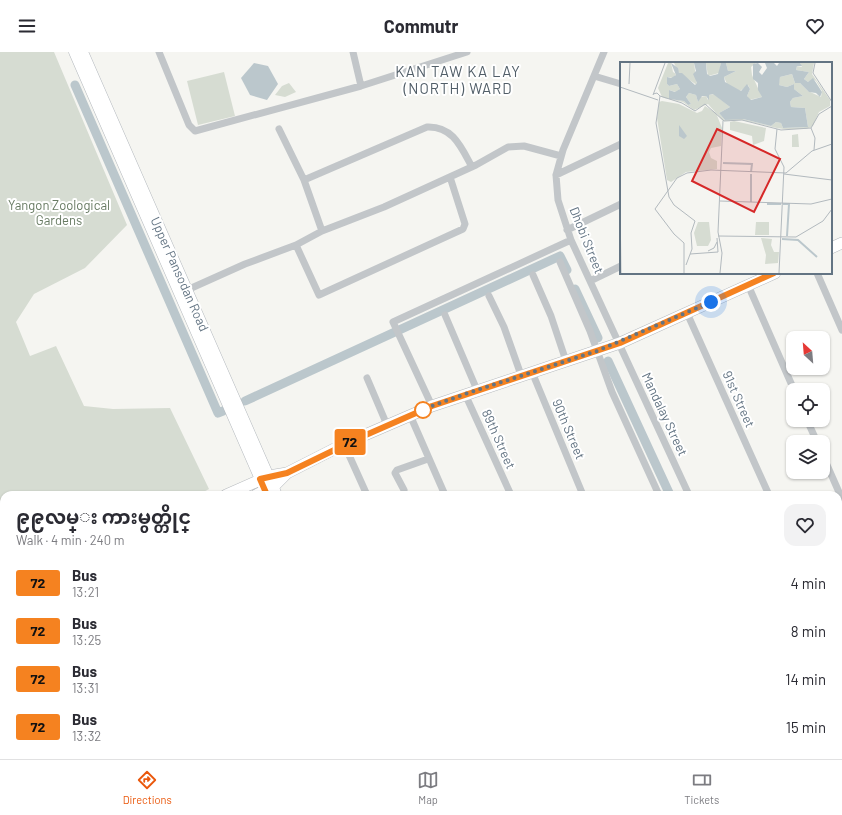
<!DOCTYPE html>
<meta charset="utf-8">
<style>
body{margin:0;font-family:Barlow,"Noto Sans Myanmar",sans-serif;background:#f2f2f3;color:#2b2b33;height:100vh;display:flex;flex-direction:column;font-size:15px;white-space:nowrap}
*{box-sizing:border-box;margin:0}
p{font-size:13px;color:#7c7c81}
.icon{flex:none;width:22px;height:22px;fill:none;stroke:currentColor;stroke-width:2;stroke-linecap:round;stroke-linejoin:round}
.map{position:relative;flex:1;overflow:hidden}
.drawer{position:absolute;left:0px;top:439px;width:842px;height:268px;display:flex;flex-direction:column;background:#fff;border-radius:12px 12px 0 0;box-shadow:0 1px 3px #0004}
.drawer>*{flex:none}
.badge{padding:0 8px;border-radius:3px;font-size:14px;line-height:26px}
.needle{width:26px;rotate:334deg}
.controls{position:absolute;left:786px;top:279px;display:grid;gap:8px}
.controls a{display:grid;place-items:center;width:44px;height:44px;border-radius:8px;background:#fff;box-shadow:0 1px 3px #0004;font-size:20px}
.you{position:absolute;width:20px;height:20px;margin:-10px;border:3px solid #fff;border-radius:50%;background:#1a73e8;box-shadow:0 0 0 6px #1a73e833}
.map>.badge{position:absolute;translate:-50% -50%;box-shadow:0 0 0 2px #fff}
.round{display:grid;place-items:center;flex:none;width:42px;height:42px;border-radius:12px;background:#f2f2f3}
.overview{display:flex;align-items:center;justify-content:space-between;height:68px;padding:0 16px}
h1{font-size:19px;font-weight:700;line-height:30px}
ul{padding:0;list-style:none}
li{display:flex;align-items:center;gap:12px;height:48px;padding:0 16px}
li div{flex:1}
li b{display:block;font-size:15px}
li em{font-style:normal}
li .badge{min-width:44px;font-weight:700;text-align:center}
header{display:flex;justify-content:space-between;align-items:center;height:52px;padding:0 16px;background:#fff;font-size:18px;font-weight:700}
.tabs{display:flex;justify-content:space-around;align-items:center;height:56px;border-top:1px solid #e1e1e2;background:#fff;font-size:11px;color:#7c7c81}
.tabs a{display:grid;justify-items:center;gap:2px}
.tabs .current{color:#ea580c}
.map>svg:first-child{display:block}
</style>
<header><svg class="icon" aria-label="menu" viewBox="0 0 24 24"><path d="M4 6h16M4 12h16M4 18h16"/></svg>Commutr<svg class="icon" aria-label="heart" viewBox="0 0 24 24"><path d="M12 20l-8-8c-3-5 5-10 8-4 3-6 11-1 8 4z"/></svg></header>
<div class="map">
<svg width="842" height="707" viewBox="0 0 842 707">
<rect width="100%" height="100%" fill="#f5f5f1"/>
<path fill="#d6dcd2" d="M0,0H54L127,173L85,216L34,242L16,270L30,304L56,294L84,354L113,357L170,356L209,437L198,443H4V559L0,562Z
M224,20L235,64L198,73L187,29Z
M289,31L296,40L285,45L275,43L282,34Z"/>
<path fill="#bbc7cc" d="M254,11L268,14L278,32L267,48L250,43L241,26Z"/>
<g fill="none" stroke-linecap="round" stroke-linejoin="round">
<path stroke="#bbc7cc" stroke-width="9" d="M75,33L218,361L223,359
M575,237L598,286
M608,309L670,443
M245,349L560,204L567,218
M838,593L842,591"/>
<defs>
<path id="secondary" d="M74,0L263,434
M83,0L277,443
M838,578L842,576
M378,703L380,707
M392,703L394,707
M545,707L554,703"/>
<path id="primary" d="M831,196L842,191
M226,443L269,424L287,421L344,392L432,354L620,291L775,221
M256,443L273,435L287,421
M0,570L4,567
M0,584L4,581"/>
</defs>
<use href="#secondary" stroke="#b4b9be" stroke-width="11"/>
<use href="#primary" stroke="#b5b9bd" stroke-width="12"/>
<path stroke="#c2c6c9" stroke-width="7" d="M159,0L189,73L195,79L361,34L467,0
M353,0L361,34
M604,0L563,98L556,123L558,148L571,188L689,443
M594,24L621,32
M279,77L304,128L322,179
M556,123L621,92
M450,125L465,172L463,177L319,243L296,193L322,179L384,155L476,113L508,95L524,94L561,104
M304,128L427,75C453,74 461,95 472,115
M567,178L621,152
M560,210L590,279L612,340L659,443
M817,221L842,278
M533,223L551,264L566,309
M590,229L621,214
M748,233L794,338
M187,238L245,212L296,193
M489,244L504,275L521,323
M687,261L769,443
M445,263L477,338
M532,320L583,443
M367,326L387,373
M465,342L511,443
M432,354L393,270L571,188
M410,363L445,443
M807,368L817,390
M344,392L367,443
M823,404L842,447
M404,438L395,421L397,418L428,407
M0,534L4,540
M838,597L842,606
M838,670L842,669
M0,696L4,693
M159,703L161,707
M487,703L488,707
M584,703L585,707
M348,707L357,703
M757,707L766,703"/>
<use href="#secondary" stroke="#fff" stroke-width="10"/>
<use href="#primary" stroke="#fff" stroke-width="11"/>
</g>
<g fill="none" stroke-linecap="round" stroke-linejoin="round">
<defs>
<path id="line" d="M267,443L260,427L287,421L359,386L432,354L620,291L774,221"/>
</defs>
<use href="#line" stroke="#fff" stroke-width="9"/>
<use href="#line" stroke="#f58220" stroke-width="6"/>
<path stroke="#637483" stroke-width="4" stroke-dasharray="0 7.2" d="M423,358H421L465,342L597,299L711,250"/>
</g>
<circle fill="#fff" stroke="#f58220" stroke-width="2" cx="423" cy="358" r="8"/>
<g text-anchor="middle" stroke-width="4" stroke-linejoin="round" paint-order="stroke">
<g font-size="13" fill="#677a62" stroke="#fff">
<text x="59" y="158">Yangon Zoological<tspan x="59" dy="15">Gardens</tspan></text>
</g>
<g font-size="13" fill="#637483" stroke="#fff">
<text transform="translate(587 188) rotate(68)" y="5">Dhobi Street</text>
<text transform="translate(180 222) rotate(66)" y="5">Upper Pansodan Road</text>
<text transform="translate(739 347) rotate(66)" y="5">91st Street</text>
<text transform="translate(665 362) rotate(65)" y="5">Mandalay Street</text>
<text transform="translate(569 377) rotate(67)" y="5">90th Street</text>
<text transform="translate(499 387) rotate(66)" y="5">89th Street</text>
</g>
<g font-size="15" letter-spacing="1" fill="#515e68" stroke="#fff">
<text x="458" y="25">KAN TAW KA LAY<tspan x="458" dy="17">(NORTH) WARD</tspan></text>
</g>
</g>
<g transform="translate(620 10)">
<rect width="212" height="212" fill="#f5f5f1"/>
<path d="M48,1H51L53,10L56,12L54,16L47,15V22L49,24L57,22L60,27L56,30L49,28V37L64,39L68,43L71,42L66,35L69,31L76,33L78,40L80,35L86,34L88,38L89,33L94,32L110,45L99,51L105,58L112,56L123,57L151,64L156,60L161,61L163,66L188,65L185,46L171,45L170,40L173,36L183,34L174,27V22L167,25L159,23V20L160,15L172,12L175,21H180L188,29L201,35L202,29L196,19L193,17L188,20L184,17L189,10L176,8L177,4L182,5L180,1H194L192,12L210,38V44L199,50L193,64L186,67H164L157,66L122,58L103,59L88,42L74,48L63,40L44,36L42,35L38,26ZM54,1H74L77,23L59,11ZM86,1H101L99,11L88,14ZM106,1H136L131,5L132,13L142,35L129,38L127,34L130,27L128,23L120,29L107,22L104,15L116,9H108ZM42,39L59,42L77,51L82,49L85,44L96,51L102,66L101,84L91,86L89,90L91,96L97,99V107L66,110L51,120L47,118L37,56L39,40ZM114,59L146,66L144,79L133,83L132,74L110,68V60ZM178,72L179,85H172V73ZM78,160H89L91,178L88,184H77L74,171ZM136,160H149V173H135ZM141,176L152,177L151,183L154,190H159L158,201L145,202L146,193Z" fill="#d6dcd2"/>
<path d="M51,1L58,6L59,11H62L75,23L77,21L73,12L76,9L74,1H86L87,12L90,14L98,12L101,1H106L108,9H116L104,15L105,20L121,29L127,22L130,27L127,34L131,38L142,35L138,28V21L133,17V2L138,1L142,5L139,10L142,13L147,6L145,1H154L157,4L159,1H180L182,4H177L176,8L189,10L184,17L188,20L193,16L202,30L200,35L196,31L189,30L180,21H175L172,12L160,15L159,23L167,25L174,22V27L183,34L173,36L170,40L171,45L185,46L188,65L163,66L161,61L156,60L151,64L123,57L105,58L99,51L110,45L93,32L89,33V38L86,34H82L78,40L76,33L69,31L66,35L71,42L68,43L64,39L49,37V28L55,30L60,27L57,22L49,24L47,22V15L51,16L56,13ZM59,63L67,74L64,77L59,74Z" fill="#bbc7cc"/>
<path fill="none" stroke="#bbc7cc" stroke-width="2" d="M103,101L132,102L131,110M131,140V112M147,142H161M163,142H169L167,174M162,177L178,178L197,195"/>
<path fill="none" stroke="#b2b9be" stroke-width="1" d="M195,1L193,11L212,40M9,22L10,1M0,25L38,38M33,32L37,31L40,34L36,61L49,135L54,143L75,159L71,171L72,187L66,203M33,33L45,1M40,34L62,41L75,49L85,42L104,59L122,58L161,68L191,66L199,52L212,44M191,66L195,76L194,88M157,67L155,87L164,105L159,211M164,112L212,118M100,139L191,142L212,137M0,141L1,211M98,174L176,175L203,159L212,147M88,189L94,186L97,180M70,192L98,190L97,176M64,211V181L54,172L35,147L57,116L67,111L91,108L166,111L192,89L212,82M100,211L102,191L98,170L103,59"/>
<path fill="#d62828" fill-opacity="0.15" stroke="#d62828" stroke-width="2" d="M97,67L160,97L134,150L72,119Z"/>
<rect width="212" height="212" fill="none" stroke="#637483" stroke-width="2"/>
</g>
</svg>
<div class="controls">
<a><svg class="needle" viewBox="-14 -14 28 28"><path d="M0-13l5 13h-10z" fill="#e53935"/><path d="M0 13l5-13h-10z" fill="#7c7c81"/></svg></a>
<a><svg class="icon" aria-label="locate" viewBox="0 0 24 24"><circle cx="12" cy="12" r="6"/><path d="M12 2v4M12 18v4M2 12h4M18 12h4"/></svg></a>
<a><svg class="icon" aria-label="layers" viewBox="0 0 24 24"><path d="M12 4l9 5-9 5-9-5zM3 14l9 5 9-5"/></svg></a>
</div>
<div class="you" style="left:711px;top:250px"></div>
<b class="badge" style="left:350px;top:390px;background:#f58220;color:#111">72</b>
<section class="drawer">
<div class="overview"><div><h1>၉၉လမ္း ကားမွတ္တိုင္</h1><p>Walk · 4 min · 240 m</p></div><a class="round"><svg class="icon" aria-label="heart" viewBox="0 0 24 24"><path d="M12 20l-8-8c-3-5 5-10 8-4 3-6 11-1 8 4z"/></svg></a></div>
<ul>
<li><span class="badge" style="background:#f58220;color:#111">72</span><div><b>Bus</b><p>13:21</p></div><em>4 min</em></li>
<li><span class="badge" style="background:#f58220;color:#111">72</span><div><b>Bus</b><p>13:25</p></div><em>8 min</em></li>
<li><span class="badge" style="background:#f58220;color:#111">72</span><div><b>Bus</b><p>13:31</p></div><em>14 min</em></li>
<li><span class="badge" style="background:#f58220;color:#111">72</span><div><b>Bus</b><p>13:32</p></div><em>15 min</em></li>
</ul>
</section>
</div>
<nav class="tabs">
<a class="current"><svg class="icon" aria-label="directions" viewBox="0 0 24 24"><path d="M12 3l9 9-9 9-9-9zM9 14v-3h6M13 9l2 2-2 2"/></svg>Directions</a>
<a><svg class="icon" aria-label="map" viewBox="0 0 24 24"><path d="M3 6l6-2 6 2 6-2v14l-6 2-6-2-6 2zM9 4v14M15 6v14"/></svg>Map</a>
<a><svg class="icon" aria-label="tickets" viewBox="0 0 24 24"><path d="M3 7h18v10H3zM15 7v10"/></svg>Tickets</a>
</nav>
